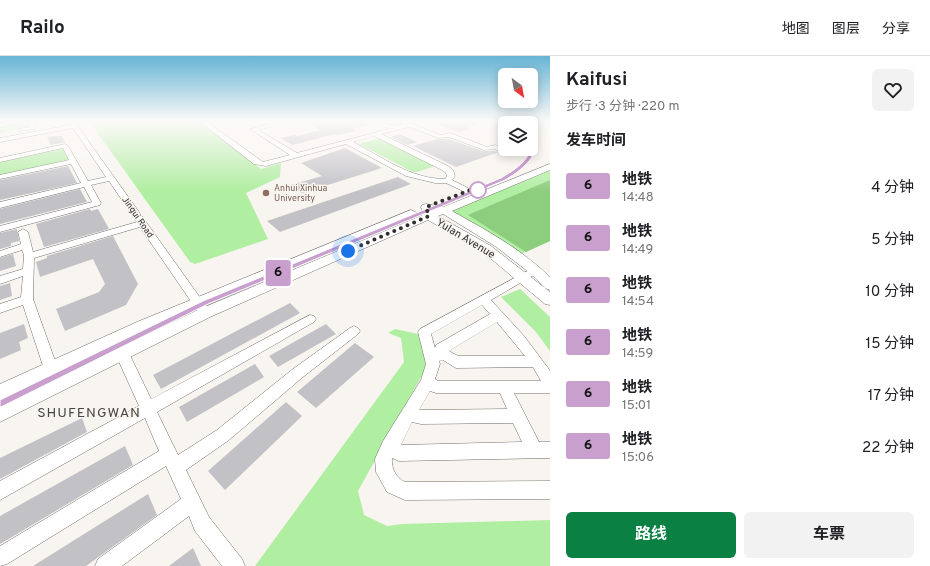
<!DOCTYPE html>
<html lang="zh">
<meta charset="utf-8">
<style>
body{margin:0;font-family:Overpass,"Noto Sans SC",sans-serif;background:#f2f2f2;color:#202124;height:100vh;display:flex;flex-direction:column;font-size:15px;white-space:nowrap}
*{box-sizing:border-box;margin:0}
p{font-size:13px;color:#757577}
.icon{flex:none;width:22px;height:22px;fill:none;stroke:currentColor;stroke-width:2;stroke-linecap:round;stroke-linejoin:round}
.map{position:relative;flex:1;overflow:hidden}
.panel{display:flex;flex-direction:column;background:#fff;width:380px}
.panel>*{flex:none}
.badge{padding:0 8px;border-radius:3px;font-size:14px;line-height:26px}
.needle{width:26px;rotate:148deg}
.buttons{position:absolute;left:498px;top:12px;display:grid;gap:8px}
.buttons a{display:grid;place-items:center;width:40px;height:40px;border-radius:6px;background:#fff;box-shadow:0 2px 10px #0003;font-size:20px}
.you{position:absolute;width:20px;height:20px;margin:-10px;border:3px solid #fff;border-radius:50%;background:#1a73e8;box-shadow:0 0 0 6px #1a73e833}
.map>.badge{position:absolute;translate:-50% -50%;box-shadow:0 0 0 2px #fff}
h2{padding:0 16px;font-size:15px;line-height:36px}
.round{display:grid;place-items:center;flex:none;width:42px;height:42px;border-radius:6px;background:#f2f2f2}
.headline{display:flex;align-items:center;justify-content:space-between;height:68px;padding:0 16px}
h1{font-size:19px;font-weight:700;line-height:30px}
.primary-button{display:flex;gap:8px;margin-top:auto;padding:8px 16px}
.primary-button a{flex:1;height:46px;border-radius:6px;background:#0b8043;color:#fff;font-size:16px;font-weight:700;line-height:46px;text-align:center}
.primary-button a+a{background:#f2f2f2;color:#202124}
ul{padding:0;list-style:none}
li{display:flex;align-items:center;gap:12px;height:52px;padding:0 16px}
li div{flex:1}
li b{display:block;font-size:15px}
li em{font-style:normal}
li .badge{min-width:44px;font-weight:700;text-align:center}
header{display:flex;align-items:center;gap:24px;box-sizing:border-box;height:56px;padding:0 20px;background:#fff;border-bottom:1px solid #e0e0e0}
header strong{font-size:19px}
nav{display:flex;gap:22px;margin-inline-start:auto;font-size:14px}
main{display:flex;flex:1;min-height:0}
.map>svg:first-child{display:block}
</style>
<header>
<strong>Railo</strong>
<nav><a>地图</a><a>图层</a><a>分享</a></nav>
</header>
<main>
<div class="map">
<svg width="550" height="510" viewBox="0 0 550 510">
<rect width="100%" height="100%" fill="#f8f4ef"/>
<path fill="#b0eea1" d="M89,65H197L261,113L281,107L280,121L246,137L268,183L195,208L190,206Z
M28,66L30,71L0,77V70Z
M380,82L435,110L417,116H413L359,88Z
M63,93L69,105L0,120V106Z
M550,111V185L516,200L443,154Z
M520,233L550,261V295L536,276L501,241Z
M395,273L418,278L426,306L425,314L358,435L364,459L387,470L402,468L550,464V510H255L404,306L401,282L388,277Z"/>
<path fill="#8dcd7e" d="M550,124V185L526,196L468,159Z"/>
<path fill="#c2c1c6" d="M303,65H372L374,67L353,73L357,75L338,79L335,78L292,89L281,82L295,79L297,80L321,74Z
M431,65H482L461,76L431,67Z
M400,78L417,86L407,89L391,81Z
M57,80H62L65,86L51,89L47,81Z
M437,83H449L483,95H494L499,96L456,111L413,90Z
M345,92L382,112L302,137L291,129L322,120L301,107Z
M68,110L77,127L0,144V124Z
M398,121L411,128L280,176L267,165Z
M80,133L87,146L0,168V153Z
M90,153L91,155L98,153L109,173L44,191L36,168Z
M17,173L19,185L11,187V190L0,193V177Z
M113,180L138,228L126,249L65,275L56,253L99,236L105,228L93,203L40,221L36,206L47,202V200Z
M13,198L16,210L0,215V202Z
M10,227L12,240L0,244V230Z
M290,247L300,257L161,333L153,319Z
M24,268L28,282L19,286L21,294L0,303V277Z
M326,268L336,278L278,311L269,300Z
M355,287L374,301L316,352L297,336Z
M255,308L264,321L187,366L179,351Z
M286,346L302,360L225,434L208,415Z
M82,362L87,376L0,423V402Z
M125,390L133,409L0,488V460Z
M148,438L157,459L86,510H33Z
M193,492L201,510H169Z"/>
<g fill="none" stroke-linecap="round" stroke-linejoin="round">
<defs>
<path id="minor" d="M15,65H28L0,71V67Z
M28,65H34L37,72L36,73L19,75V73L30,71Z
M68,65H74L211,257L209,260L205,261L201,260L140,171L34,202L33,243L58,313L56,317L51,319L46,317L44,313L23,249L0,257V248L21,241L23,220L0,228V220L23,213L24,199L22,194L0,201V195L21,188L18,176L23,173L28,176L33,196L137,166L109,125L91,129L101,147L100,149L0,176V170L92,146L84,131L0,152V146L81,127L71,108L0,123V119L69,104L63,92L0,106V102L65,88L68,90L88,125L106,121L73,72L0,86V82L71,69Z
M199,65H206L263,106L290,99L250,73L282,65H292L258,74L297,97L389,73L373,65C386,65 391,72 404,68L400,66L405,65L441,79L450,77L487,91L495,89L515,97L511,99L494,93L484,94L449,81L438,82L409,71L381,78L448,110L453,114L455,120L452,124L470,133L471,135L470,137H467L446,127H435L406,120L346,88L266,110L254,108ZM374,80L442,114L446,117L447,120L445,123C411,123 382,101 353,86Z
M535,211L539,212L540,214L539,216L491,244L524,280L548,312L550,315V337H514L539,386H550V402L399,405L392,402C391,412 396,422 405,426L550,425V443L405,444L387,436L376,416L375,403L383,385L421,324L426,308L418,276L420,273ZM482,249L490,258L436,289L435,292L431,278ZM497,266L525,300H458L449,295ZM443,304L456,312L533,311L541,325H438L435,323L440,308L439,305ZM430,335L436,337H500L507,353L419,354ZM412,366L421,368L513,367L522,386L401,389Z
M310,259L314,260L316,263L314,266L157,356L178,399L217,374L293,313L350,272L354,270L358,272L360,275L358,278L303,321L229,384L186,414L209,461L242,503L245,510H222L195,475L189,460L122,510H95L98,503L181,443L166,410L7,508L0,510V490L159,395L145,362L0,444V425L139,350L115,297L117,293L122,292L127,293L151,343Z"/>
<path id="major" d="M550,108V114L452,155C486,174 521,193 550,221V234L545,232L530,217L495,190L443,158L438,160L491,190L550,236V249L545,248L483,196L428,164L210,261L0,366V348L200,253L423,159L421,151L422,149L426,148L443,151Z
M411,154L417,157L415,159L149,274L0,345V328L137,266Z"/>
</defs>
<use href="#minor" stroke="#726f6b" stroke-width="1"/>
<use href="#major" stroke="#726f6b" stroke-width="1"/>
<use href="#minor" fill="#fff" fill-rule="evenodd"/>
<use href="#major" fill="#fff" fill-rule="evenodd"/>
</g>
<linearGradient id="sky" x2="0" y2="1"><stop stop-color="#67b5d6"/><stop offset="0.48" stop-color="#fcfaf8"/><stop offset="1" stop-color="#fcfaf8" stop-opacity="0"/></linearGradient>
<rect width="550" height="136" fill="url(#sky)"/>
<path fill="#c99fcd" stroke="#fff" d="M531,72L533,73C534,78 536,84 536,89C534,106 518,116 505,124L208,248L3,350L0,351V344L203,245L501,122C514,114 530,105 531,89C532,84 530,78 529,73Z"/>
<g fill="none" stroke-linecap="round" stroke-linejoin="round">
<path stroke="#312f2e" stroke-width="4" stroke-dasharray="0 7.2" d="M348,195L429,160L426,151L481,130L478,134"/>
</g>
<circle fill="#fff" stroke="#c99fcd" stroke-width="2" cx="478" cy="134" r="8"/>
<circle fill="#8d6e63" stroke="#f8f4ef" stroke-width="1.5" cx="266" cy="137" r="4"/>
<g text-anchor="middle" stroke-width="3" stroke-linejoin="round" paint-order="stroke">
<g font-size="9" fill="#785e54" stroke="#f8f4ef" text-anchor="start">
<text x="274" y="135">Anhui Xinhua<tspan x="274" dy="10">University</tspan></text>
</g>
<g font-size="9" fill="#312f2e" stroke="#f8f4ef">
<text transform="translate(138 161) rotate(55)" y="3">Jingui Road</text>
</g>
<g font-size="11" fill="#312f2e" stroke="#f8f4ef">
<text transform="translate(466 182) rotate(31)" y="4">Yulan Avenue</text>
</g>
<g font-size="14" letter-spacing="1" fill="#494642" stroke="#f8f4ef">
<text x="89" y="361">SHUFENGWAN</text>
</g>
</g>
</svg>
<div class="buttons">
<a><svg class="needle" viewBox="-14 -14 28 28"><path d="M0-13l5 13h-10z" fill="#e53935"/><path d="M0 13l5-13h-10z" fill="#757577"/></svg></a>
<a><svg class="icon" aria-label="layers" viewBox="0 0 24 24"><path d="M12 4l9 5-9 5-9-5zM3 14l9 5 9-5"/></svg></a>
</div>
<div class="you" style="left:348px;top:195px"></div>
<b class="badge" style="left:278px;top:217px;background:#c99fcd;color:#111">6</b>
</div>
<section class="panel">
<div class="headline"><div><h1>Kaifusi</h1><p>步行 · 3 分钟 · 220 m</p></div><a class="round"><svg class="icon" aria-label="heart" viewBox="0 0 24 24"><path d="M12 20l-8-8c-3-5 5-10 8-4 3-6 11-1 8 4z"/></svg></a></div>
<h2>发车时间</h2>
<ul>
<li><span class="badge" style="background:#c99fcd;color:#111">6</span><div><b>地铁</b><p>14:48</p></div><em>4 分钟</em></li>
<li><span class="badge" style="background:#c99fcd;color:#111">6</span><div><b>地铁</b><p>14:49</p></div><em>5 分钟</em></li>
<li><span class="badge" style="background:#c99fcd;color:#111">6</span><div><b>地铁</b><p>14:54</p></div><em>10 分钟</em></li>
<li><span class="badge" style="background:#c99fcd;color:#111">6</span><div><b>地铁</b><p>14:59</p></div><em>15 分钟</em></li>
<li><span class="badge" style="background:#c99fcd;color:#111">6</span><div><b>地铁</b><p>15:01</p></div><em>17 分钟</em></li>
<li><span class="badge" style="background:#c99fcd;color:#111">6</span><div><b>地铁</b><p>15:06</p></div><em>22 分钟</em></li>
</ul>
<div class="primary-button"><a>路线</a><a>车票</a></div>
</section>
</main>
